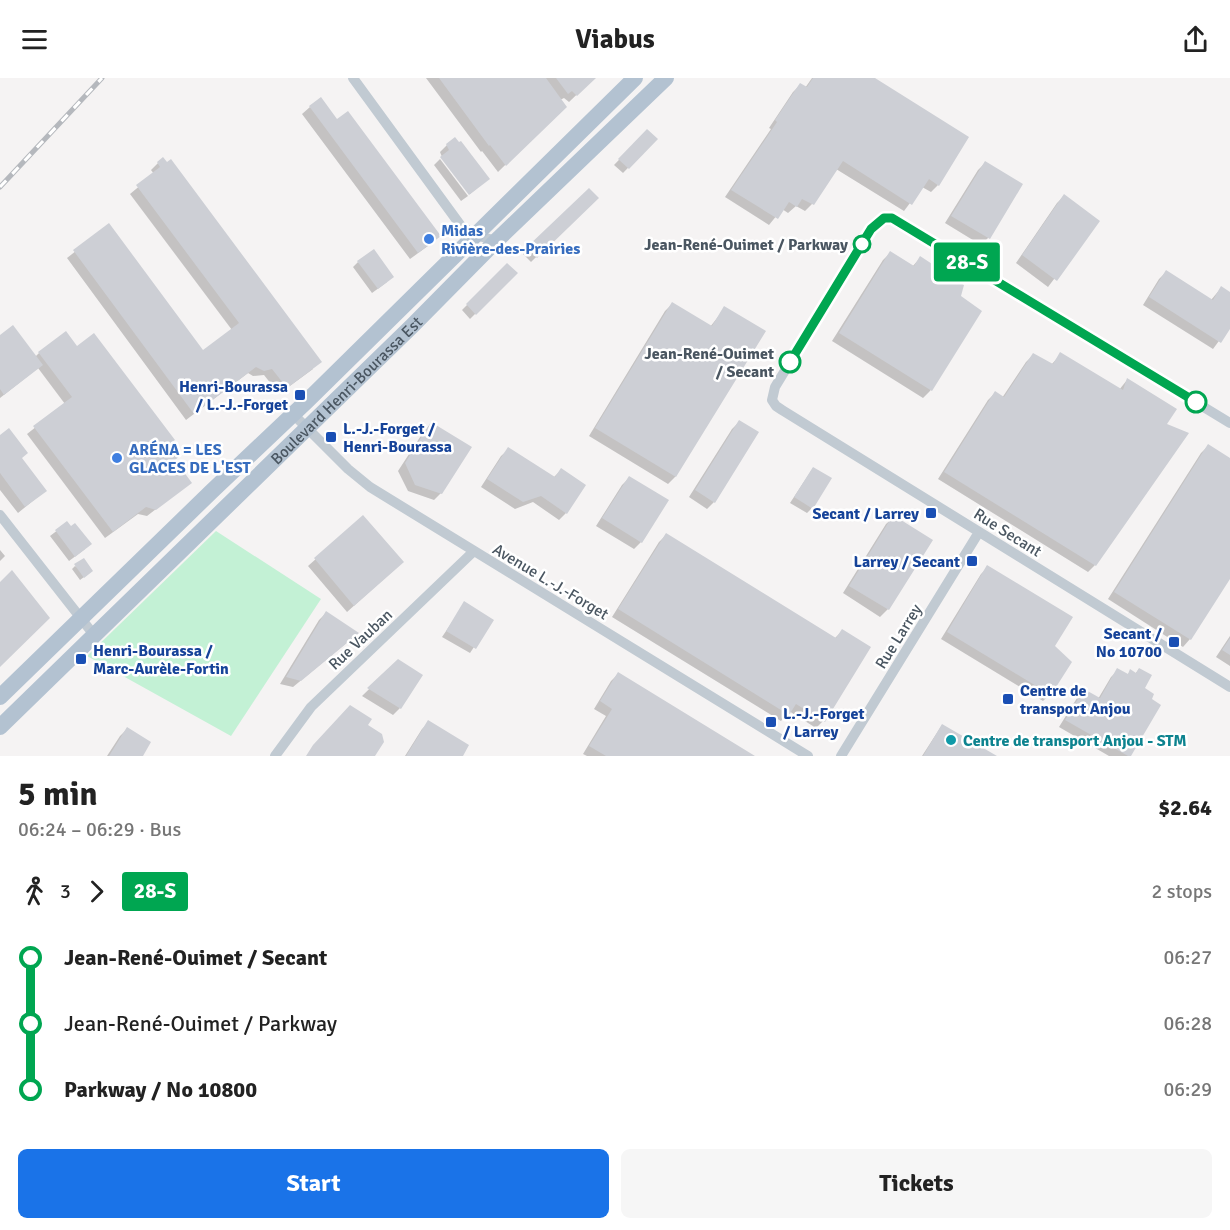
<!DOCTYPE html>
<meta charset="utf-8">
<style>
body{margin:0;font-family:Signika,sans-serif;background:#f6f6f6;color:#222;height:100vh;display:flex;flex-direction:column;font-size:22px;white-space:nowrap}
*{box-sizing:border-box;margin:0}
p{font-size:20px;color:#767676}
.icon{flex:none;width:33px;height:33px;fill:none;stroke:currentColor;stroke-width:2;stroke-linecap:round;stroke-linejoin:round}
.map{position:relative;height:678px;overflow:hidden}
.sheet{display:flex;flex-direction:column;background:#fff;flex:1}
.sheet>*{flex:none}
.badge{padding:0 12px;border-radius:4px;font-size:21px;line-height:39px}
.map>.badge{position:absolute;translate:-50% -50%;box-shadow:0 0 0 3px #fff}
.legs{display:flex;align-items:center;gap:9px;height:66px;padding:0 18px;font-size:20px}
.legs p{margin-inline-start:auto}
.overview{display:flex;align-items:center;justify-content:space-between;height:102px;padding:0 18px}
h1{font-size:33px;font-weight:700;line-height:45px}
.action{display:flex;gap:12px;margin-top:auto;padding:12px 18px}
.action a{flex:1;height:69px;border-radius:9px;background:#1a73e8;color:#fff;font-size:24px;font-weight:700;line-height:69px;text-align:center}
.action a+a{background:#f6f6f6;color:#222}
ul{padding:0 18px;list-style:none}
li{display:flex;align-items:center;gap:21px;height:66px;font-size:22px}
li i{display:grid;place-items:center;width:9px;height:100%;margin:0 8px;background:currentColor}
li i::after{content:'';width:15px;height:15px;margin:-8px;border:4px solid;border-radius:50%;background:#fff}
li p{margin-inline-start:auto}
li:first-child i{background:linear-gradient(#0000 50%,currentColor 0)}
li:last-child i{background:linear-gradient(currentColor 50%,#0000 0)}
header{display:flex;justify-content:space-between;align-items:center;height:78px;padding:0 18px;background:#fff;font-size:27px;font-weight:700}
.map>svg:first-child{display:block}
</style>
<header><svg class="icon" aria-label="menu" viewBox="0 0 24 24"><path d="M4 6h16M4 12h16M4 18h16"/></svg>Viabus<svg class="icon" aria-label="share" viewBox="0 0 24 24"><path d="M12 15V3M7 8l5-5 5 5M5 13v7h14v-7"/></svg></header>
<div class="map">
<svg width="1230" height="678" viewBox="0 0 1230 678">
<rect width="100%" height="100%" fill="#f5f3f3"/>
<path fill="#c3f1d5" d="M216,453L321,521L231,658L87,578Z"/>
<path fill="#0003" d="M426,0H594L569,24L564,20L560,22L565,29L498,94L482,73L481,74Z
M812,0H872L938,107L931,114L922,109L904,133L836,91L812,126L805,133L796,128L788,135L782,131L769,147L725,119L771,51L769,50L793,14L800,7L805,10Z
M310,29L337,43L432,165L410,181L302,36Z
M647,53L656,61L623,95L614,87Z
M447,67L488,101L470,116L442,79L440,74Z
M440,81L468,118L461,123L434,87Z
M158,85L166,86L313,291L279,316L264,297L253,298L248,295L186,342L67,180L109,147L203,274L232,252L130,116L154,96L151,92Z
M985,85L1021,107L988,160L981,167L945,145L978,92Z
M589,112L597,120L531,184L523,176Z
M1064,118L1098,143L1048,209L1016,185L1057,125Z
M890,175L912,189L920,180L959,218L980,233L930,313L923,320L832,263L883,182Z
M358,184L387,204L372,215L353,189Z
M507,187L516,195L470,241L462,232Z
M1166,194L1211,222L1221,210L1230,215V248L1213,271L1143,227L1159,201Z
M672,226L710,249L725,230L764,253L675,399L668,406L589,358L665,233Z
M0,259L35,279L39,275L76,270L169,366L174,383L190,405L147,438L138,436L105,460L27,356L65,326L38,290L0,320Z
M1061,276L1119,312L1127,302L1165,347L1095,487L1088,494L938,401L988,322L995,315L1002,320L1026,284L1033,277L1051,287Z
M739,344L714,424L707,431L689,419L732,351Z
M431,346L441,415L434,422L408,413L398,393L424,353Z
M0,358L21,380L45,413L18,435L0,412Z
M1208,368L1230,382V499L1190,561L1183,569L1108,521L1201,375Z
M509,371L553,400L561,392L566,435L559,442L533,424L515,431L481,409L501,378Z
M813,390L812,430L807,435L790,425Z
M629,400L641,464L634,471L596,448L622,407Z
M363,439L395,491L347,534L308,488Z
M894,439L931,462L888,531L880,539L843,515L886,446Z
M67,445L85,471L69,483L50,458Z
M666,457L834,561L842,553L823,643L816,650L789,633L781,643L612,539L659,464Z
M0,472L5,478L0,483Z
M75,488L88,496L80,502L72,491Z
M988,489L1053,568L1050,616L1043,623L941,561L981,496Z
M465,525L492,542L470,575L442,559Z
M326,535L350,562L293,609L280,606L319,542Z
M1230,558V588L1216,579Z
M398,583L400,630L393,637L362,618Z
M1139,591L1143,611L1130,678H1109L1059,649L1077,620L1084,612L1098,621L1111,599L1118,592L1127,597L1131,593L1135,596Z
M618,596L752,678H587L583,676L606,638L594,631L611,603Z
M429,644L461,678H405L422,651Z
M942,647L994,678H922Z
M127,651L141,678H107L120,658Z"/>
<path fill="#cdcfd5" d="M439,0H546L567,29L506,88L490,67L489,68Z
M556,0H596L577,18L572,13L568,16Z
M813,0H875L969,59L939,108L929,101L912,127L843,83L814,127L802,121L797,129L789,124L778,141L731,112L777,44L775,42L800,5L807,9Z
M321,19L337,41L348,33L441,158L418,175L309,28Z
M647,51L658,61L629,91L618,81Z
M455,59L459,64L461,63L490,101L469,117L440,79L449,72L446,66Z
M163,79L167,84L171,81L322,284L287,310L272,291L264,293L256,289L194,336L73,172L109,145L203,272L239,245L136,107L160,89L157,84Z
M985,83L1023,106L990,161L951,138Z
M589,110L599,120L537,180L527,169Z
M1064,116L1100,143L1057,203L1022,177Z
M374,171L394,199L378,211L357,183Z
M890,173L914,188L920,178L964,207L961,218L982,233L932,313L839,255Z
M507,185L518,195L476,237L466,226Z
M1166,192L1213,222L1221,208L1230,214V251L1221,265L1149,219Z
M672,224L712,248L724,228L766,253L676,399L595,350Z
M13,247L43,287L4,317L0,311V257Z
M66,253L77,268L94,255L175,362L170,365L180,378L175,382L192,405L156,432L146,429L113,454L33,348L72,319L38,274Z
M1060,274L1123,312L1127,300L1177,331L1167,346L1189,355L1096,488L944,394L995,313L1004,319L1033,275L1053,286Z
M739,342L759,354L715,425L695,412Z
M431,344L472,369L442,416L415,407L405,385Z
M9,350L28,375L22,380L47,413L25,429L0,395V357Z
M1208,366L1230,380V501L1191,562L1114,514Z
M508,369L555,399L561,390L586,407L567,436L541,418L523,424L487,401Z
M813,389L832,400L813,431L794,419Z
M629,398L669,422L642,465L602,440Z
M363,437L404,484L354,528L314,480Z
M893,437L933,462L889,532L849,508Z
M67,443L71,448L75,445L92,466L75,479L55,452Z
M666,455L836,560L842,551L871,569L825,644L796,626L789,637L618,531Z
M84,480L93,493L84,500L74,486Z
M987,487L1073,539L1055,568L1072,584L1051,617L947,554Z
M12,492L50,540L0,589V504Z
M464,523L494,542L476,571L446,553Z
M326,533L359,555L301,603L286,599Z
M1230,560V577L1222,572Z
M398,581L423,597L401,631L367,610Z
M1117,590L1128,596L1130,591L1136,595L1139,590L1152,597L1145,610L1154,616L1152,621L1161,627L1131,678H1128L1065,642L1084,611L1100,620Z
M618,594L755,678H606L589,668L612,631L600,623Z
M350,627L372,641L368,647L382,656L384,664L375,678H306L313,667Z
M428,642L469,667L463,678H406Z
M942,646L997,678H923Z
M127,649L151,664L143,678H109Z"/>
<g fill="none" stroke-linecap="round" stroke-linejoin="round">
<path stroke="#c1cad2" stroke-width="10" d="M353,0L461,148L476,157L496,163
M293,336L348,391L370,409L808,678
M1230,345L893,140C882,140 878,143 871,151L775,309L772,322L776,328L782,332L1230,609
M0,437L94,557
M275,678L311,629L474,473
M841,678L979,454"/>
<g stroke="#b3c2d1" stroke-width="16">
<path d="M0,619L212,413L307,323L635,0"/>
<path id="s1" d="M0,649L412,248L496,163L666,0"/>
</g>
<defs>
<path id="rail" d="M0,109L102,0"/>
</defs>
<use href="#rail" stroke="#b5b8bd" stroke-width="5"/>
<use href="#rail" stroke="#fff" stroke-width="3" stroke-dasharray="9" stroke-linecap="butt"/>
</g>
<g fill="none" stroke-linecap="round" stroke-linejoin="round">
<defs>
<path id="line-1" d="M790,284L871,151L884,140H892L1196,324"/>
</defs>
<use href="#line-1" stroke="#fff" stroke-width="14"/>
<use href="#line-1" stroke="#00a651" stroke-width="9"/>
</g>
<g fill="#3f7fe0" stroke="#fff" stroke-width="2">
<circle cx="429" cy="161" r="6"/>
<circle cx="117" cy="380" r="6"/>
</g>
<g fill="#fff" stroke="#00a651" stroke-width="3">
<circle cx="862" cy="166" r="8"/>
<circle cx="790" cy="284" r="10"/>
<circle cx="1196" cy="324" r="10"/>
</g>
<g fill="#1a4fb4" stroke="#fff" stroke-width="2">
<rect x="294" y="311" width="12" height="12" rx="3"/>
<rect x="325" y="353" width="12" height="12" rx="3"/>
<rect x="925" y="429" width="12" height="12" rx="3"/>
<rect x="966" y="477" width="12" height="12" rx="3"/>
<rect x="1168" y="558" width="12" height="12" rx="3"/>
<rect x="75" y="575" width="12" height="12" rx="3"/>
<rect x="1002" y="615" width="12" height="12" rx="3"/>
<rect x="765" y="638" width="12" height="12" rx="3"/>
</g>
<circle fill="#0f9aa8" stroke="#fff" stroke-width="2" cx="951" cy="662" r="6"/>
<g text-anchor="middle" stroke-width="5" stroke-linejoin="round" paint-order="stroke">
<g font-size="16" font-weight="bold" fill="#366cbe" stroke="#fff" text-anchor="start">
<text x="441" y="158">Midas<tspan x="441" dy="18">Rivière-des-Prairies</tspan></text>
<text x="129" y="377">ARÉNA = LES<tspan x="129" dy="18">GLACES DE L'EST</tspan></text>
</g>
<g font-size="16" font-weight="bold" fill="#4a5661" stroke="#fff" text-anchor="end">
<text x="848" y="172">Jean-René-Ouimet / Parkway</text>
<text x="774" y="281">Jean-René-Ouimet<tspan x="774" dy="18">/ Secant</tspan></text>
</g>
<g font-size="16" font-weight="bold" fill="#164399" stroke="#fff" text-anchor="end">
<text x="288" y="314">Henri-Bourassa<tspan x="288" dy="18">/ L.-J.-Forget</tspan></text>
<text x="343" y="356" text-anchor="start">L.-J.-Forget /<tspan x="343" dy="18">Henri-Bourassa</tspan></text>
<text x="919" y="441">Secant / Larrey</text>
<text x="960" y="489">Larrey / Secant</text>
<text x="1162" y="561">Secant /<tspan x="1162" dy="18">No 10700</tspan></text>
<text x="93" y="578" text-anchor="start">Henri-Bourassa /<tspan x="93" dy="18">Marc-Aurèle-Fortin</tspan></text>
<text x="1020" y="618" text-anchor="start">Centre de<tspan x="1020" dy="18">transport Anjou</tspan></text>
<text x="783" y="641" text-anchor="start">L.-J.-Forget<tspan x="783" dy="18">/ Larrey</tspan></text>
</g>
<g font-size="16" fill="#4a5661" stroke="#fff">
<text dy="6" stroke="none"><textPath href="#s1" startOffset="483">Boulevard Henri-Bourassa Est</textPath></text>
<text transform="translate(1008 454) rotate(32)" y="6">Rue Secant</text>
<text transform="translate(551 503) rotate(31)" y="6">Avenue L.-J.-Forget</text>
<text transform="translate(898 558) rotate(-58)" y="6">Rue Larrey</text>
<text transform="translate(360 561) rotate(-43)" y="6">Rue Vauban</text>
</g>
<g font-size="16" font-weight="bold" fill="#0d838f" stroke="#fff" text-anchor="start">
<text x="963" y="668">Centre de transport Anjou - STM</text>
</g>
</g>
</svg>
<b class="badge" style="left:967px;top:184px;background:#00a651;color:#fff">28-S</b>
</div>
<section class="sheet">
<div class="overview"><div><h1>5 min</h1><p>06:24 – 06:29 · Bus</p></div><b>$2.64</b></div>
<div class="legs"><svg class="icon" aria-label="walk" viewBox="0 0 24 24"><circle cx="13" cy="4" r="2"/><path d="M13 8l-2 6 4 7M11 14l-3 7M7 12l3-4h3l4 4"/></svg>3<svg class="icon" aria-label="forward" viewBox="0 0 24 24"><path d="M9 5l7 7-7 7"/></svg><b class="badge" style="background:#00a651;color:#fff">28-S</b><p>2 stops</p></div>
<ul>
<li><i style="color:#00a651"></i><b>Jean-René-Ouimet / Secant</b><p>06:27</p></li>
<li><i style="color:#00a651"></i><span>Jean-René-Ouimet / Parkway</span><p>06:28</p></li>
<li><i style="color:#00a651"></i><b>Parkway / No 10800</b><p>06:29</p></li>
</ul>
<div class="action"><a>Start</a><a>Tickets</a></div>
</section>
